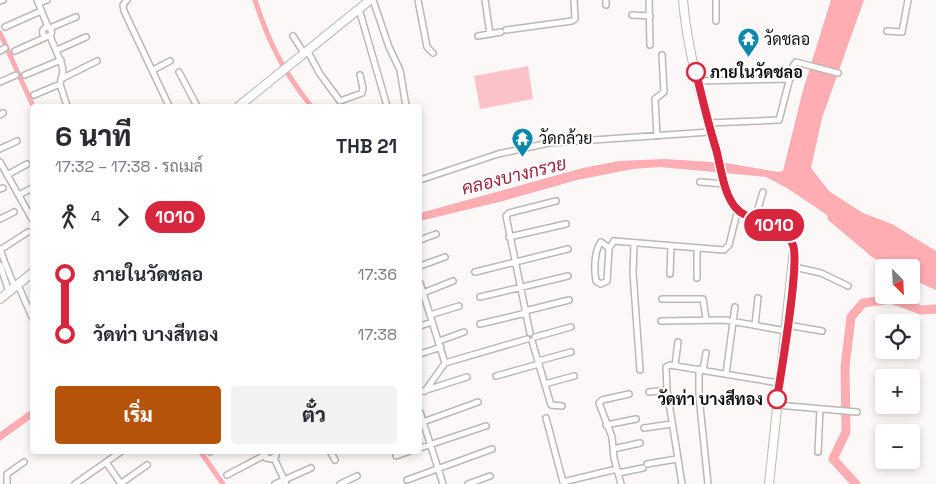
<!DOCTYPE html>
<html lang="th">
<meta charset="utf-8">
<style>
body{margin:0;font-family:"Space Grotesk",Sarabun,sans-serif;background:#f2f2f3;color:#2b2b33;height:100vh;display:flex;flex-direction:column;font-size:19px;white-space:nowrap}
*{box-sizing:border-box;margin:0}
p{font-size:16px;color:#7c7c81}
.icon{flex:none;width:28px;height:28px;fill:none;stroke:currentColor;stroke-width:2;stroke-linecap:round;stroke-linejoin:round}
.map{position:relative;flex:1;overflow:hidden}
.sheet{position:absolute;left:30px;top:104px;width:392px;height:350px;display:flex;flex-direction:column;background:#fff;border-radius:5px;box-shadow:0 2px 8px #0003}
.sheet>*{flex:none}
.badge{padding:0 10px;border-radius:16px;font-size:18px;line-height:32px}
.needle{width:32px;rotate:156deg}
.fabs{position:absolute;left:875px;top:259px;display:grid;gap:10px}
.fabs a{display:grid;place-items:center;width:45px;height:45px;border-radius:5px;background:#fff;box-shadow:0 2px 8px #0003;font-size:25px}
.map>.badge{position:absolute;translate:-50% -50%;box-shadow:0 0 0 2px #fff}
.legs{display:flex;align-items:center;gap:8px;height:55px;padding:0 25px;font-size:16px}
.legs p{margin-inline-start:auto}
.head{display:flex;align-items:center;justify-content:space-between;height:85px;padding:0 25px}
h1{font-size:28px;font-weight:800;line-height:38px}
.button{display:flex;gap:10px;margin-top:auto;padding:10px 25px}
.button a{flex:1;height:58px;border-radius:5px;background:#b45309;color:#fff;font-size:20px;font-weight:800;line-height:58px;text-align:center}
.button a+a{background:#f2f2f3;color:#2b2b33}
ul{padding:0 25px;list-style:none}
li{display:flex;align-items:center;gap:18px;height:60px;font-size:19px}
li i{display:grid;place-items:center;width:8px;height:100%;margin:0 6px;background:currentColor}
li i::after{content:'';width:12px;height:12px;margin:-6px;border:4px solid;border-radius:50%;background:#fff}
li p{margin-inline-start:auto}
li:first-child i{background:linear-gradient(#0000 50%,currentColor 0)}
li:last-child i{background:linear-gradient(currentColor 50%,#0000 0)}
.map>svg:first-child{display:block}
</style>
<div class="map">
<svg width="936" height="484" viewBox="0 0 936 484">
<rect width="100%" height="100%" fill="#fcf8f8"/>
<path fill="#fbc3c7" d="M528,66L533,99L480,109L474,76Z"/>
<path fill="#feadb3" d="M831,0H864L822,118L811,168L829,191L863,213L892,224L936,251V290L911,279V268L889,267L872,257L828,220L827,215L787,188L766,177L660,167L633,169L577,180L503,201L420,221V213L583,168L619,161L665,159L726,163L778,172L783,171L803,90Z
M32,409V418L0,441V432Z"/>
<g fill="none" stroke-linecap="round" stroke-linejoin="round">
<path stroke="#feadb3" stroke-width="5" d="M255,0C269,43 283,71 311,106
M0,33L33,106
M200,451L223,484"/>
<path stroke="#feadb3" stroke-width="9" d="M856,484L833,459L846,432L845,367L851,317L863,303L891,299L921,310L936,309"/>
<defs>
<path id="street" d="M37,0L48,27
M127,0L123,5L124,11L169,106
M373,0L389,47L400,70L406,106
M418,0L427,47L433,53
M485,0L490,34
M606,0V5
M649,0L650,45
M0,1L3,0
M38,3L47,0
M359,9L387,106
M632,15L650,16
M716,21V0
M5,27L41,11
M42.5 32a4.5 4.5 0 1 1 9 0a4.5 4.5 0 1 1-9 0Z
M50,28L76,17
M506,30L572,21L575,19L574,0
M887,31L902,32L908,0
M50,36L62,65L63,72L60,84L67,106
M293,36L304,53
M478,36L501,32
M57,50L86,37
M307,50L320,74L340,101L362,93L363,88L360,75
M0,51L5,48
M15,51L46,37
M153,70L170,61
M179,72L197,106
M25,75L61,60
M61,79L97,61
M698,81L790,79
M0,82L16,75
M34,95L60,84
M0,115L3,113
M708,123L779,120L793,66L796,62L838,73
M657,136L655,99L664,92L662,55
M0,149L17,141
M0,162L32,219
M7,175L27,164
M420,180L498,154L549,143L710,132
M700,182L725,184
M0,189L3,188
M19,195L32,188
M755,218L763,192
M0,219L14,212
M509,237L566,224
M420,240L436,234
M614,241L609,248L607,281L601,284L596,281C594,270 594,251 601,242L609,248L614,241L724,250L729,245L738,209
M634,244L633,273L640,370
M0,249L4,260
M0,250L28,232
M5,263L15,288
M0,265L9,292
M420,266L445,257
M794,267L821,273L848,286
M475,272L568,249
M670,274L671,246
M697,278V248
M420,283L445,363L425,391
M18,285L32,317
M423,293L453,281
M480,297L568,276
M662,299H703L706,319
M525,311L569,300
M430,315L459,306
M661,321L725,320L786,331
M480,324L526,313
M755,325L758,298
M787,325L822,331
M420,326L432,322
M530,333L506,216L509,213L556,201
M535,337L571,327
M439,341L464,332
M532,341L551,405L562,406
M420,354L441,347
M538,361L571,352
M445,363L527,339
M675,366L678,342
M699,369V396L708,484
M703,370L706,353
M726,374L735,307
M496,376L539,364
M545,384L574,376
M420,392L467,377
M649,392L667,390
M777,405L857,412
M420,412L443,484
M546,418L563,482L617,469
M423,422L478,402
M606,425L636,419
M644,428L672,424
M420,448L486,426
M613,449L640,443
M265,451L266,458L271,459L276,456L275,451
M330,451L335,460
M210,452L211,451
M818,452L820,409
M396,456L410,451
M274,458L286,484
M106,462L121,484
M647,464L677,459
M618,473L643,468
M227,475L265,455
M407,480L492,449
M7,484V474L24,462
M75,484L122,451
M120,484L147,465
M275,484L311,468
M340,484L357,476
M468,484L490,476
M621,484L614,458L612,437L599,403L602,400L629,394
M682,484L667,390L666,367L670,365L779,383"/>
<path id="secondary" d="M683,0C687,50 702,101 716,149C721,167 723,192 735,207C753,228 784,215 794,249L769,484
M239,106L370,0
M0,299L32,273"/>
</defs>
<use href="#street" stroke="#bcb7b7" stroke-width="8"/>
<use href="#secondary" stroke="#bcb7b7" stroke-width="10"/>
<use href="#street" stroke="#fff" stroke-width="5"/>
<use href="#secondary" stroke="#fff" stroke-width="8"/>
</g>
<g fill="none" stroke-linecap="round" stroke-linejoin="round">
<defs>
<path id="line-1" d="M696,72C702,98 708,123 716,149C721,167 723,192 735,207C751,226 783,217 793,245C800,264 781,372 777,399"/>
</defs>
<use href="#line-1" stroke="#fff" stroke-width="11"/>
<use href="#line-1" stroke="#d7263d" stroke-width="8"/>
</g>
<defs>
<symbol id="temple-pin" viewBox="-11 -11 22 30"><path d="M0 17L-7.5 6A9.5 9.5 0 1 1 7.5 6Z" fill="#0988ab" stroke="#fff"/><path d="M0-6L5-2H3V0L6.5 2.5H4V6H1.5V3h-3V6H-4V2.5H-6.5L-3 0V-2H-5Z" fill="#fff"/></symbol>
</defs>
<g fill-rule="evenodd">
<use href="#temple-pin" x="736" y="26" width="25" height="34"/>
<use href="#temple-pin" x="510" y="126" width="25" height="34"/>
</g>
<g fill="#fff" stroke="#d7263d" stroke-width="2.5">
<circle cx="696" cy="72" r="9"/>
<circle cx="777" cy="399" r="9"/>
</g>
<g text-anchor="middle" stroke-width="4" stroke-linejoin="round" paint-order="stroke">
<g font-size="16" fill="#100f0f" stroke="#fff" text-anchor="start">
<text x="764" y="45">วัดชลอ</text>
<text x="539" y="144">วัดกล้วย</text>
</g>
<g font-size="16" font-weight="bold" fill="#100f0f" stroke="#fff" text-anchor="start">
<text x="710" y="78">ภายในวัดชลอ</text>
<text x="763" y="405" text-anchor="end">วัดท่า บางสีทอง</text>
</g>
<g font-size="18" font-style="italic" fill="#97243c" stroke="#fff">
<text transform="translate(514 176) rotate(-14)" y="6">คลองบางกรวย</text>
</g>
</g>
</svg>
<div class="fabs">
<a><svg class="needle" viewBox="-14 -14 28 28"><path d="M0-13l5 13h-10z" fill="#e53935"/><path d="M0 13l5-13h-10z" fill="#7c7c81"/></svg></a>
<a><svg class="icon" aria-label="locate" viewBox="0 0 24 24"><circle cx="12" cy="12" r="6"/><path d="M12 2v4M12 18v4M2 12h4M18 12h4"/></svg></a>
<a>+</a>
<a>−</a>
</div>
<b class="badge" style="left:774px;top:225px;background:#d7263d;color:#fff">1010</b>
<section class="sheet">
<div class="head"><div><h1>6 นาที</h1><p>17:32 – 17:38 · รถเมล์</p></div><b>THB 21</b></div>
<div class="legs"><svg class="icon" aria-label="walk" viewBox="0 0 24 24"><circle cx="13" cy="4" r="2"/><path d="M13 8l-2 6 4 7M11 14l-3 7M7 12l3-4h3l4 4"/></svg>4<svg class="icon" aria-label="forward" viewBox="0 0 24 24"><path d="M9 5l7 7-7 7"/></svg><b class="badge" style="background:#d7263d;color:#fff">1010</b></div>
<ul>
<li><i style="color:#d7263d"></i><b>ภายในวัดชลอ</b><p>17:36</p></li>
<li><i style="color:#d7263d"></i><b>วัดท่า บางสีทอง</b><p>17:38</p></li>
</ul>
<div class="button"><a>เริ่ม</a><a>ตั๋ว</a></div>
</section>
</div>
